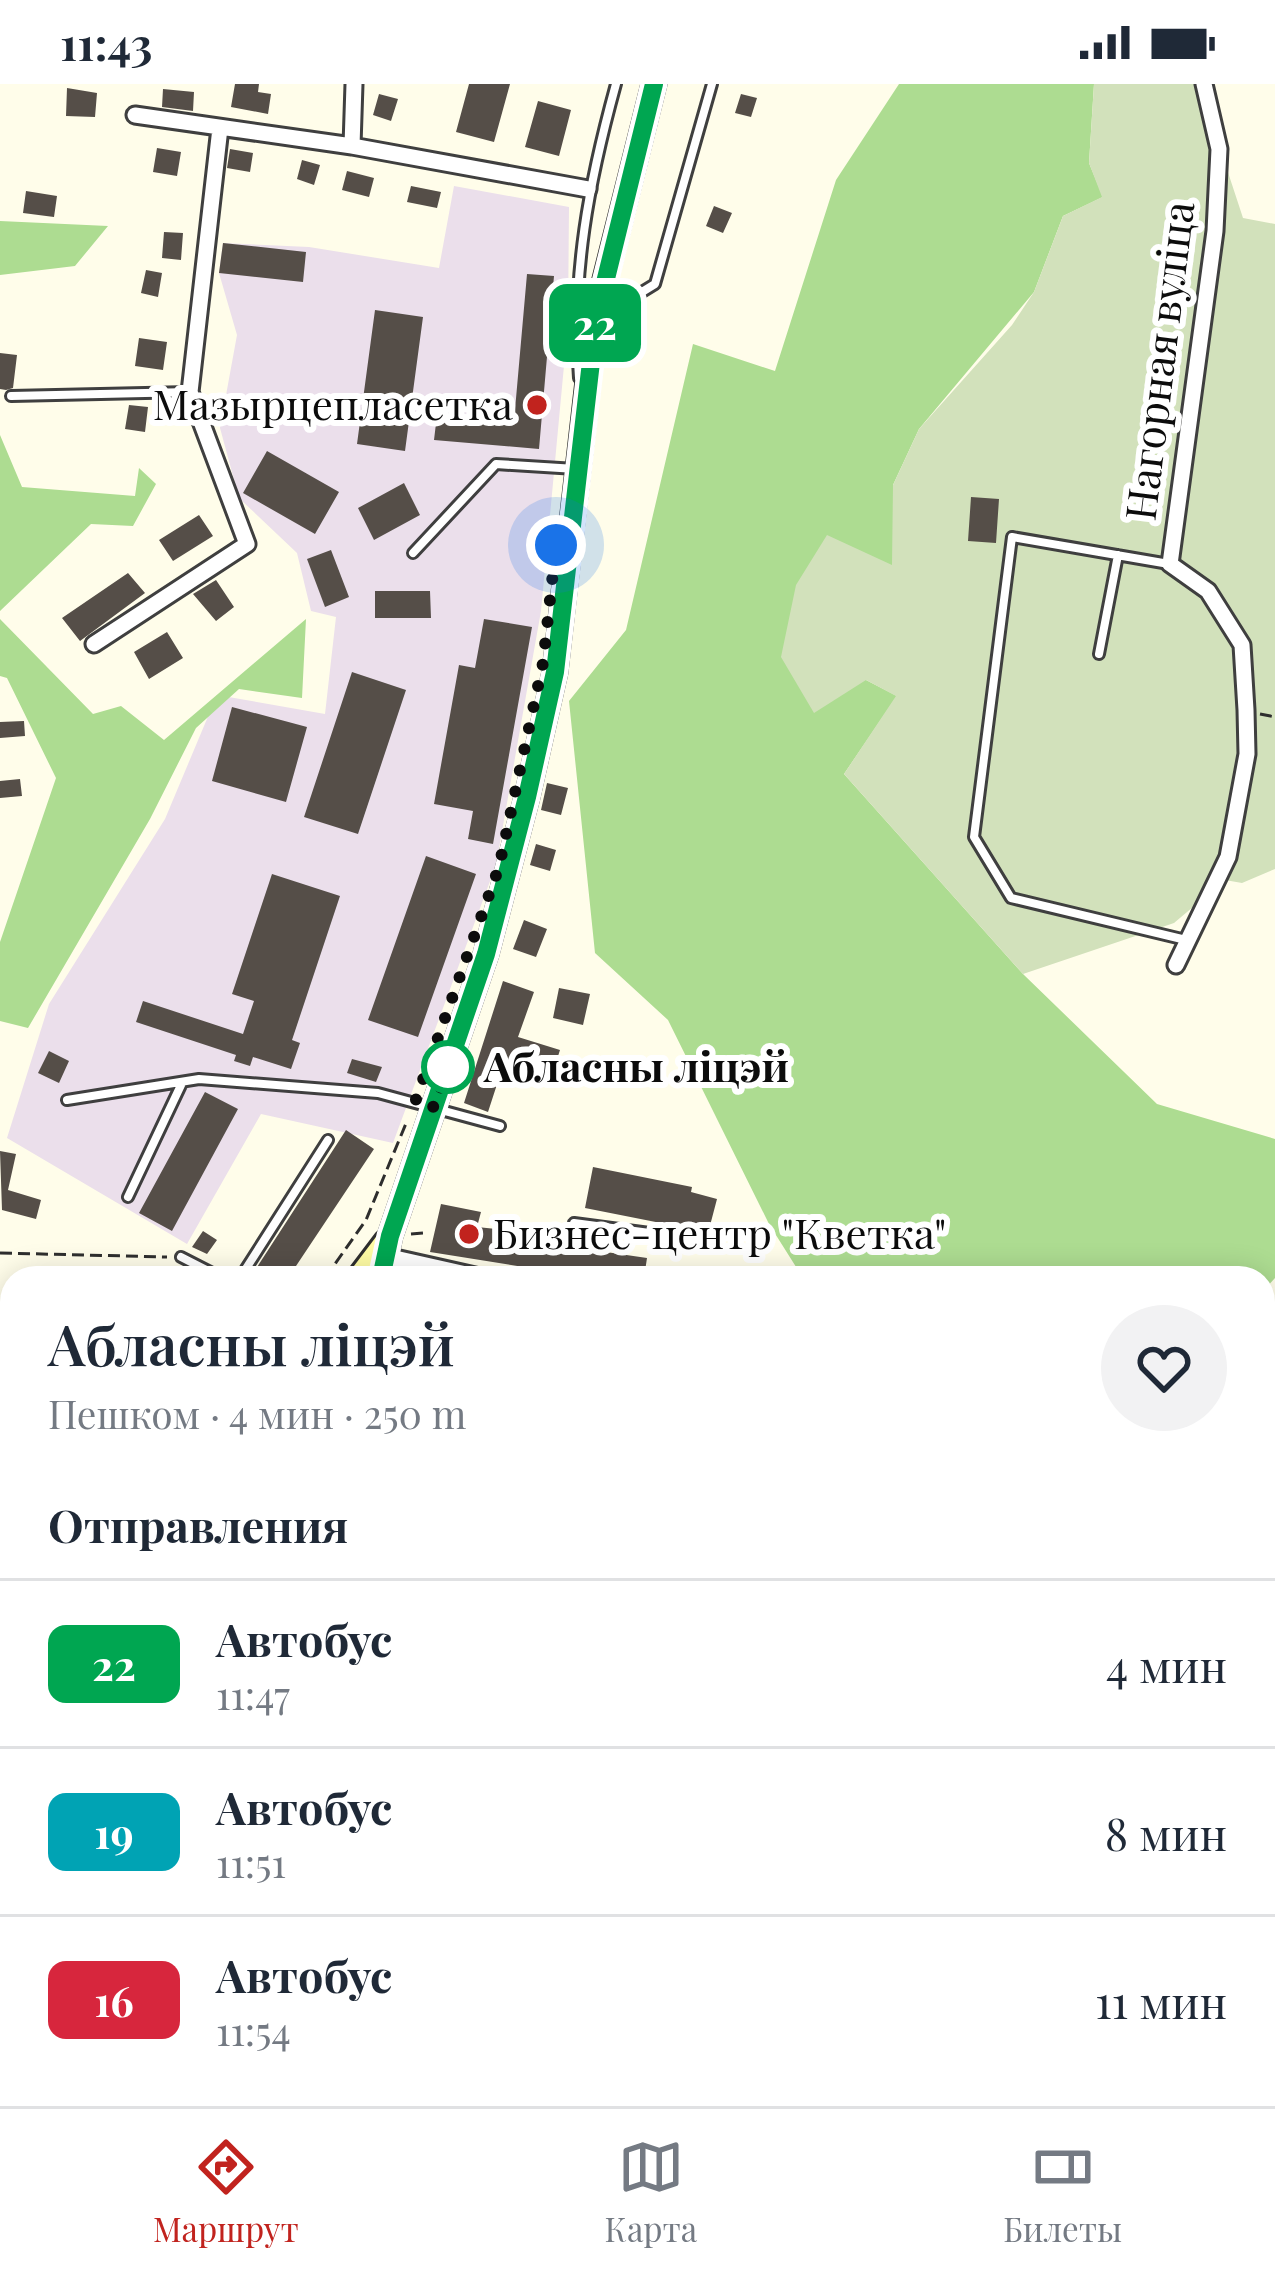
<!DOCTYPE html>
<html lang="ru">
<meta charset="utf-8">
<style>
body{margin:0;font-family:"Playfair Display",serif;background:#f2f2f3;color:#1f2937;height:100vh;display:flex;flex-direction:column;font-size:45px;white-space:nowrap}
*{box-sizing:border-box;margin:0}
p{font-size:39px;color:#747a83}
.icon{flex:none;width:66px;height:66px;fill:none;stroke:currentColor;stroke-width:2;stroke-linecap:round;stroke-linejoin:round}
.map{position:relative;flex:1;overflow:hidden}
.side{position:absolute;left:0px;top:1182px;width:1275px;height:840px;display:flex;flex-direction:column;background:#fff;border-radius:36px 36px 0 0;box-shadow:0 6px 30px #0003}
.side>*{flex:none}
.badge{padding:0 24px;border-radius:18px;font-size:42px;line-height:78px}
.you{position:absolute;width:60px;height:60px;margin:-30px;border:9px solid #fff;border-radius:50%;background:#1a73e8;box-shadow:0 0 0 18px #1a73e833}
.map>.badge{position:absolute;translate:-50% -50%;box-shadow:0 0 0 6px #fff}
h2{padding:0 48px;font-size:45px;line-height:108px}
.round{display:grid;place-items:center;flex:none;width:126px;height:126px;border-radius:63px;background:#f2f2f3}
.summary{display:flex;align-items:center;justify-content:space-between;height:204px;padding:0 48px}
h1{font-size:57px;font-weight:600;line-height:90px}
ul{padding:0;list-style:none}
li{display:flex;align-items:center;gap:36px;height:168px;padding:0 48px;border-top:3px solid #e0e1e3}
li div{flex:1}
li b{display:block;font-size:45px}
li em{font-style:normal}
li .badge{min-width:132px;font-weight:700;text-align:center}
.status{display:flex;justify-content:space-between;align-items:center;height:84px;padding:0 60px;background:#fff;direction:ltr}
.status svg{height:33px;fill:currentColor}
.dock{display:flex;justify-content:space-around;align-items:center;height:168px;border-top:3px solid #e0e1e3;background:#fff;font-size:33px;color:#747a83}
.dock a{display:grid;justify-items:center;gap:6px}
.dock .on{color:#c1231e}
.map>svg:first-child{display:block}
</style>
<div class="status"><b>11:43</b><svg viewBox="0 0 49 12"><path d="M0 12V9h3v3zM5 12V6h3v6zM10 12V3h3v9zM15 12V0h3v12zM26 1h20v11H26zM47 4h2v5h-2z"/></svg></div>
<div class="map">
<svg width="1275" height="2022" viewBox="0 0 1275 2022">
<rect width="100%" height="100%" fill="#fffdea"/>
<path fill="#ebdfeb" d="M454,102L569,123L568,239L541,527L496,781L393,1059L261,1030L187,1160L7,1054L49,920L165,735L217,611L325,630L336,533L311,527L297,469L239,414L220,344L237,251L219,189L223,159L309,163L439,184Z
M1275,1806V2022H1101L1100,2010H1263V1807Z"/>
<path fill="#addc91" d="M899,0H1094L1089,79L1103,113L1063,132L1034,208L919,345L893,401V482L866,596L897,612L844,690L1023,890L1157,1020L1275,1055V1194L1263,1207V1194H803L769,1140L668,936L595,869L569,617L626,546L693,260L775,287L836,96Z
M0,137L108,142L75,182L0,191Z
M0,351L22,403L135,412L139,384L156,400L133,442L91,440L0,527Z
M0,535L93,630L121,622L164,656L306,535L302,614L239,605L196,644L150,735L28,944L0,937V858L56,694L7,594L0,592Z
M631,2010H749L748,2022H633Z"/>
<path fill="#d2e1bb" d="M1094,0H1199L1243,134L1275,140V785L1242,799L1225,796L1174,839L1023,890L844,690L896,612L866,596L814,629L781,573L796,501L827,451L892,481L893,401L919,345L1012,241L1034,208L1063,132L1102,113L1089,79Z"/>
<path fill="#554e48" d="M235,0H259L258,8L271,10L268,30L231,23Z
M469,0H510L494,58L456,48Z
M67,4L97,9L95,33L66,32Z
M163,5L194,8L193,27L162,23Z
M379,10L398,15L391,37L373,31Z
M741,10L757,14L751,33L735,29Z
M538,17L571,26L559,72L525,63Z
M157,64L181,68L177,92L153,88Z
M230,65L253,69L250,88L227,84Z
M302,76L320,81L314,101L297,95Z
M347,87L374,94L369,113L342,106Z
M411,102L441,108L437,124L407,118Z
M26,107L57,112L54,133L23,129Z
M714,122L732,129L723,149L706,142Z
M164,148L183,149L181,176L162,174Z
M223,159L306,168L303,198L219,189Z
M146,186L162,189L158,213L141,209Z
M527,190L554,192L539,365L434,356L437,331L514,337Z
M375,226L423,233L405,367L357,360Z
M139,254L167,258L163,286L135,282Z
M0,269L17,271L13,304L6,306L0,305Z
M129,321L148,323L145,348L125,345Z
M267,367L339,408L315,450L243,409Z
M404,399L420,431L374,456L358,424Z
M971,413L999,415L996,459L968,457Z
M199,431L213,452L173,477L159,456Z
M331,466L349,513L325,523L307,475Z
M128,489L145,509L80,557L62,534Z
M216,496L234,523L216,537L193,510Z
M375,507H430L431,534H375Z
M484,535L532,543L493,760L468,755L473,727L434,720L459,581L475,584Z
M167,548L183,574L149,595L134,568Z
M352,588L406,606L358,750L304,733Z
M232,623L307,643L286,718L212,697Z
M24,637L25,652L0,654V638Z
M20,695L22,712L0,714V697Z
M547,699L568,704L561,731L541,726Z
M536,760L556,766L550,787L530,781Z
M426,772L476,790L418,953L368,936Z
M272,790L340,812L292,956L300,959L291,985L253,973L250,982L234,977L236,971L136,938L143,917L243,950L254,917L232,910Z
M524,836L547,845L536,873L513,865Z
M503,897L534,908L518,953L560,966L549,1000L502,985L488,1028L464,1019Z
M559,904L590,910L583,941L553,934Z
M49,967L69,977L59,999L38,989Z
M352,975L382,983L376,998L347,989Z
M205,1008L238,1025L172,1147L139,1129Z
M346,1046L374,1065L288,1194H250Z
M0,1067L16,1070L8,1106L41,1116L36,1135L2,1126Z
M593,1083L692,1103L691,1108L717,1115L707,1153L686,1144L585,1124Z
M441,1120L481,1128L477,1143L506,1146L503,1153L647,1174L644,1194H592L430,1168Z
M203,1147L217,1156L207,1170L192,1163Z"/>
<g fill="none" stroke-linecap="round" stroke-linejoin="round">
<defs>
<path id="service" d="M603,232L655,200L712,0
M579,294C571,191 589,98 616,0
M11,312L190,308
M413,469L496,380L576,385
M1169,480L1012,453L974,753L1011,814L1186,856
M1099,570L1118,471
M67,1016L199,995L378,1009L500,1042
M128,1113L182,999
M574,1139L695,1155
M181,1173L222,1194
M240,1194L328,1056
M1263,1454L1275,1449
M1263,1533L1275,1526
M1263,1552H1275
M0,1607L12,1617
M1263,1608H1275
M0,1736L12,1724
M251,2022V2010"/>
<path id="minor" d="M135,31L352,62L588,105
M352,62L354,0
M94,560L247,460L190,308L220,44
M1176,881L1228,773L1247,670L1246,626L1242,561L1208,507L1170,480L1215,147L1219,65L1204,0
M386,1172L484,1194
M1263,1506L1275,1498
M1263,1778L1275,1777
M917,2022L921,2010"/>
<path id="secondary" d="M358,1194L386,1157
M381,1194L390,1152L486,870L527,713L555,588L595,235L654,0
M0,1597L12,1582
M291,2010V2022"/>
</defs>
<use href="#service" stroke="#3f3f3f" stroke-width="14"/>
<use href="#minor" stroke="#3f3f3f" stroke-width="21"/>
<use href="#secondary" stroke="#2e2e2e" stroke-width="27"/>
<path stroke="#2e2e2e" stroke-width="3" stroke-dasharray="12 6" stroke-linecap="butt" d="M1260,630L1275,633
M411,1150L424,1149
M0,1169L167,1173
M325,1194L366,1136L407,1037"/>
<use href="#service" stroke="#fff" stroke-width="8"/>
<use href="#minor" stroke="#fff" stroke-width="15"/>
<use href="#secondary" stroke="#fffca5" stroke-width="21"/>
</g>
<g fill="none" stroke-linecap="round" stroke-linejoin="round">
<defs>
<path id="line" d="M381,1194L390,1152L486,870L527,713L555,588L596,235L654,0"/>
</defs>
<use href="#line" stroke="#fff" stroke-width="27"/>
<use href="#line" stroke="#00a651" stroke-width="18"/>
<path stroke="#0c0c0c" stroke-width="12" stroke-dasharray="0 21.6" d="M448,983L434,1023L415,1018L499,783L543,579L556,461"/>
</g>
<g fill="#c1231e" stroke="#fff" stroke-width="4.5">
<circle cx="537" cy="321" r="12"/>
<circle cx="469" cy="1150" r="12"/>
</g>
<circle fill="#fff" stroke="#00a651" stroke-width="6" cx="448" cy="983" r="24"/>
<g text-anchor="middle" stroke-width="12" stroke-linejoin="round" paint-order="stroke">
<g font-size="42" fill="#0c0c0c" stroke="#fff">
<text transform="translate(1160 277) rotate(-83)" y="15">Нагорная вуліца</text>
</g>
<g font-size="42" fill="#0c0c0c" stroke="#fff" text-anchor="end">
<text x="513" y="336">Мазырцепласетка</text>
<text x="493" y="1165" text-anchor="start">Бизнес-центр "Кветка"</text>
</g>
<g font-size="42" font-weight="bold" fill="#0c0c0c" stroke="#fff" text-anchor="start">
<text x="484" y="998">Абласны ліцэй</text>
</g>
</g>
</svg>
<div class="you" style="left:556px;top:461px"></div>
<b class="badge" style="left:595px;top:239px;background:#00a651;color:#fff">22</b>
<section class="side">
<div class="summary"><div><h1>Абласны ліцэй</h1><p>Пешком · 4 мин · 250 m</p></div><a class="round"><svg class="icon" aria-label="heart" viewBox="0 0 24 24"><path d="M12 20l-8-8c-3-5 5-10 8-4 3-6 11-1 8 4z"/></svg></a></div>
<h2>Отправления</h2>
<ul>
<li><span class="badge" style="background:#00a651;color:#fff">22</span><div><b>Автобус</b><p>11:47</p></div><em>4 мин</em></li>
<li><span class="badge" style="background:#00a3b4;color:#fff">19</span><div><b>Автобус</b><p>11:51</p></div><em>8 мин</em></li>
<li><span class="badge" style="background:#d7263d;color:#fff">16</span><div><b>Автобус</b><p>11:54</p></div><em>11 мин</em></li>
</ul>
</section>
</div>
<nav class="dock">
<a class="on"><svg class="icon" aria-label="directions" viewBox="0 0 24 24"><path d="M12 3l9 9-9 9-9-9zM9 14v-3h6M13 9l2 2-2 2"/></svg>Маршрут</a>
<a><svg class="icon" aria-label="map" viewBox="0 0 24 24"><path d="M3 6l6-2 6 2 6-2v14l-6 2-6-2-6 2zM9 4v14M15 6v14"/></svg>Карта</a>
<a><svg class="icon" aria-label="tickets" viewBox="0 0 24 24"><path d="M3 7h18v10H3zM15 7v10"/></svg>Билеты</a>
</nav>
